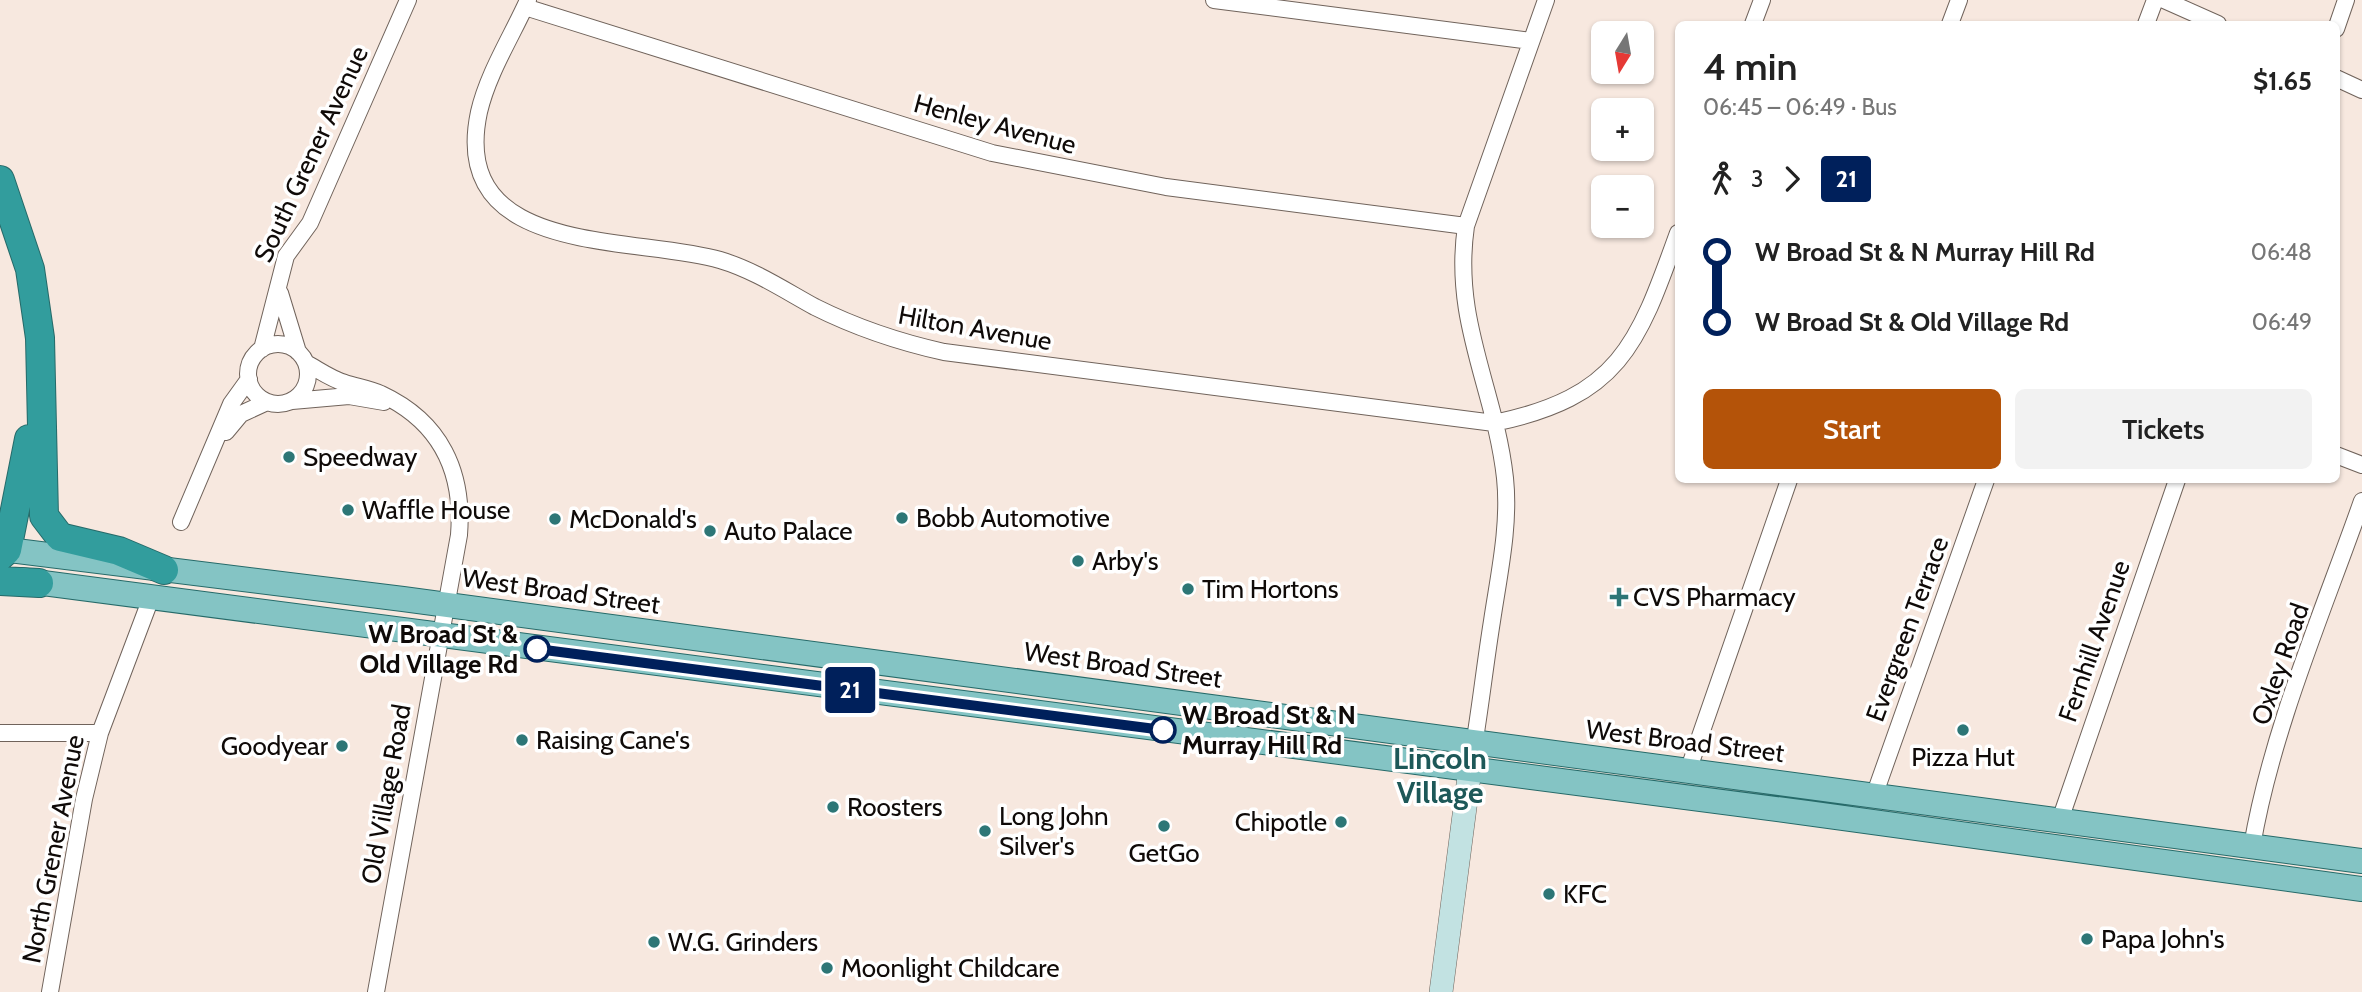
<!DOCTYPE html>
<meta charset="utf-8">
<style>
body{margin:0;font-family:Cabin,sans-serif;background:#f2f2f2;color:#222;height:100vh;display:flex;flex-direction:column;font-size:26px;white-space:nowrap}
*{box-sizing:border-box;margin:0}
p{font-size:23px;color:#767676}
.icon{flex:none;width:38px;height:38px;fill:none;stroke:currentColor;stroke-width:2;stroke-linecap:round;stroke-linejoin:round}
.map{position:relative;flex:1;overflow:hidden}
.sheet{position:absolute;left:1675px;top:21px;width:665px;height:462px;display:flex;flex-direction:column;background:#fff;border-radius:10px;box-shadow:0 2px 5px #0004}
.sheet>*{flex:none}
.badge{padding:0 14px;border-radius:5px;font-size:24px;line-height:46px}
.needle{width:46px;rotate:191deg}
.controls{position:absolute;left:1591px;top:21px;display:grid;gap:14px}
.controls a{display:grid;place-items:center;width:63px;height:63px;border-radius:10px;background:#fff;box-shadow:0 2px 5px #0004;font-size:35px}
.map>.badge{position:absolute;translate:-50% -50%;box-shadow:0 0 0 4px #fff}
.legs{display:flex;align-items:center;gap:10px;height:77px;padding:0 28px;font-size:23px}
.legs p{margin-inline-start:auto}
.summary{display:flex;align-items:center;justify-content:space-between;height:119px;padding:0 28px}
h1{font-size:38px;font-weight:600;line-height:52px}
.primary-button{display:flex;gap:14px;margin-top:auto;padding:14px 28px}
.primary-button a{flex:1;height:80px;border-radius:10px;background:#b45309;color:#fff;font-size:28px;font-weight:600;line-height:80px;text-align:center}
.primary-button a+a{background:#f2f2f2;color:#222}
ul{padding:0 28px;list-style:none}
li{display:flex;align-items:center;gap:24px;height:70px;font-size:26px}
li i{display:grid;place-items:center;width:10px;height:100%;margin:0 9px;background:currentColor}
li i::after{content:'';width:18px;height:18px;margin:-9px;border:5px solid;border-radius:50%;background:#fff}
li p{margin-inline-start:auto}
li:first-child i{background:linear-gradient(#0000 50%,currentColor 0)}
li:last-child i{background:linear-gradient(currentColor 50%,#0000 0)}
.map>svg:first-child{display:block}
</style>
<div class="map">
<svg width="2362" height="992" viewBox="0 0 2362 992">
<rect width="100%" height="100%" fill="#f7e8df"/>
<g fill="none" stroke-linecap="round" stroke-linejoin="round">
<defs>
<path id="street" d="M528,0C512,36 488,73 479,112C448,258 634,235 720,260C754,270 784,290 815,307C857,328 899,342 944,352L1494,423C1620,397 1638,344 1678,233
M1214,0L1531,41
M2164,0L2218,24
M525,7L992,153L1166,187L1466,226
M1753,24L1762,0
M1950,24L1959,0
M2146,24L2155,0
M2336,29L2346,0
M2336,78L2362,90
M280,293L298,352
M248 374a30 30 0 1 1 60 0a30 30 0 1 1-60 0Z
M262,349L286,256L310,223L408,0
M306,363C319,370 331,379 345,383C357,387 369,388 381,394C441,422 464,472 459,535L376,992
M292,401L349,396L384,402
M226,432L241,414L267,402
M2336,455L2362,465
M181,522L231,404L249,379
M0,733H100
M1470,769C1479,720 1484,671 1492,621C1499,574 1510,525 1505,478C1495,388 1452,321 1466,226L1546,0
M1688,771L1789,480
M1874,796L1986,480
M2060,820L2177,480
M2252,846C2272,729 2323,612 2362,501
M50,992L84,799L100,733L151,598"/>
<path id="secondary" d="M1441,992L1470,769"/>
<path id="primary" d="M0,549L403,599L2362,861
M20,580L1807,813L2362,889"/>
<path id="highway" d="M0,180L30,269L40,338L44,516L60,537L119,551L164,570
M0,556L7,550L29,439
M0,581L39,583"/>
</defs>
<use href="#street" stroke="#70635b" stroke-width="18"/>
<use href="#secondary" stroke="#70635b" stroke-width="24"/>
<use href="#primary" stroke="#266a69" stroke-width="26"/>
<use href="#highway" stroke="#266a69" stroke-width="30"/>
<use href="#street" stroke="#fff" stroke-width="16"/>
<use href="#secondary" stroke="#c2e2e2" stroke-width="23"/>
<use href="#primary" stroke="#84c4c4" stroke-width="24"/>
<use href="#highway" stroke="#329d9d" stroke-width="28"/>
</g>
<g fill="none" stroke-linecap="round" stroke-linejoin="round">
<defs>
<path id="line-1" d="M537,649L1163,730"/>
</defs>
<use href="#line-1" stroke="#fff" stroke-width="16"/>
<use href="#line-1" stroke="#00205b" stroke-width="10"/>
</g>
<g fill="#2d7676" stroke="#fff" stroke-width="2.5">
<circle cx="289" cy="457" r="7"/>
<circle cx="348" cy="510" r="7"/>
<circle cx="902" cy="518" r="7"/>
<circle cx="555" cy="519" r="7"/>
<circle cx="710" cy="531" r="7"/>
<circle cx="1078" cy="561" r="7"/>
<circle cx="1188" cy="589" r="7"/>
<path d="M1615.5 586.5h7v7h7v7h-7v7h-7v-7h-7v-7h7z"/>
<circle cx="1963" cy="730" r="7"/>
<circle cx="522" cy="740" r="7"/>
<circle cx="342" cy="746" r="7"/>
<circle cx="833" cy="807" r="7"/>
<circle cx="1341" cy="822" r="7"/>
<circle cx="1164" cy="826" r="7"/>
<circle cx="985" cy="831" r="7"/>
<circle cx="1549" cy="894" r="7"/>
<circle cx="2087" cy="939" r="7"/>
<circle cx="654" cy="942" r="7"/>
<circle cx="827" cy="968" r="7"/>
</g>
<g fill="#fff" stroke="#00205b" stroke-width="3.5">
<circle cx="537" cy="649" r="12"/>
<circle cx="1163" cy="730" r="12"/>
</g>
<g text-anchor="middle" stroke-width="7" stroke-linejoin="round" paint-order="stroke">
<g font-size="26" fill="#0f0a08" stroke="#fff">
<text transform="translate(995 124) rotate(15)" y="9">Henley Avenue</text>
<text transform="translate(311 154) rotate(-65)" y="9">South Grener Avenue</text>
<text transform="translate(975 328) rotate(10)" y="9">Hilton Avenue</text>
<text transform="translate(561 591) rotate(8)" y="9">West Broad Street</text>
<text transform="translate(1907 629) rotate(-70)" y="9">Evergreen Terrace</text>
<text transform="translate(2094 641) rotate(-71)" y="9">Fernhill Avenue</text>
<text transform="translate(2280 664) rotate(-71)" y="9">Oxley Road</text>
<text transform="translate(1123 665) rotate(8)" y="9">West Broad Street</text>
<text transform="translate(1685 741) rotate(7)" y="9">West Broad Street</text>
<text transform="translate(386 794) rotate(-80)" y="9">Old Village Road</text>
<text transform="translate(53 849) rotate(-79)" y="9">North Grener Avenue</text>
</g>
<g font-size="26" fill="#0f0a08" stroke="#fff" text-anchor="start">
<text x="303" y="466">Speedway</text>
<text x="362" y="519">Waffle House</text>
<text x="916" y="527">Bobb Automotive</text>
<text x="569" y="528">McDonald's</text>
<text x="724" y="540">Auto Palace</text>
<text x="1092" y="570">Arby's</text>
<text x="1202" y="598">Tim Hortons</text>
<text x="1633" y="606">CVS Pharmacy</text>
<text x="536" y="749">Raising Cane's</text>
<text x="328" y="755" text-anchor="end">Goodyear</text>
<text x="1963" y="766" text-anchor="middle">Pizza Hut</text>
<text x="847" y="816">Roosters</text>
<text x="999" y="825">Long John<tspan x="999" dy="30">Silver's</tspan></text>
<text x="1327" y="831" text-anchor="end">Chipotle</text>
<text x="1164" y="862" text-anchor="middle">GetGo</text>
<text x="1563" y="903">KFC</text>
<text x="2101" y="948">Papa John's</text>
<text x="668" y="951">W.G. Grinders</text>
<text x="841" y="977">Moonlight Childcare</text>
</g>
<g font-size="26" font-weight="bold" fill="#0f0a08" stroke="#fff" text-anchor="end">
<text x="518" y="643">W Broad St &amp;<tspan x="518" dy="30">Old Village Rd</tspan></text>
<text x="1182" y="724" text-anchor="start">W Broad St &amp; N<tspan x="1182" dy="30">Murray Hill Rd</tspan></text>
</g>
<g font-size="30" font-weight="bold" fill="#1d5858" stroke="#fff">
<text x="1440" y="769">Lincoln<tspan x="1440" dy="34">Village</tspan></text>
</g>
</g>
</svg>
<div class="controls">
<a><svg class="needle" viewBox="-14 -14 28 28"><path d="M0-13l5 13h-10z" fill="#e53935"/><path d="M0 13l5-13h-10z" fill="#767676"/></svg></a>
<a>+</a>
<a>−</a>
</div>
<b class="badge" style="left:850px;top:690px;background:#00205b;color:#fff">21</b>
<section class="sheet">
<div class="summary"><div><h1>4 min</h1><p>06:45 – 06:49 · Bus</p></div><b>$1.65</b></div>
<div class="legs"><svg class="icon" aria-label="walk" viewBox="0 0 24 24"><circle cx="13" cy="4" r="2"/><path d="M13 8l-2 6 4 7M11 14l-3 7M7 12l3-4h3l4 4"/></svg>3<svg class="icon" aria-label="forward" viewBox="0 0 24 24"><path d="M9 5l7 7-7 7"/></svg><b class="badge" style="background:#00205b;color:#fff">21</b></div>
<ul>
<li><i style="color:#00205b"></i><b>W Broad St &amp; N Murray Hill Rd</b><p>06:48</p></li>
<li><i style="color:#00205b"></i><b>W Broad St &amp; Old Village Rd</b><p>06:49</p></li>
</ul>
<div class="primary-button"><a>Start</a><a>Tickets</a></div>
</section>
</div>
